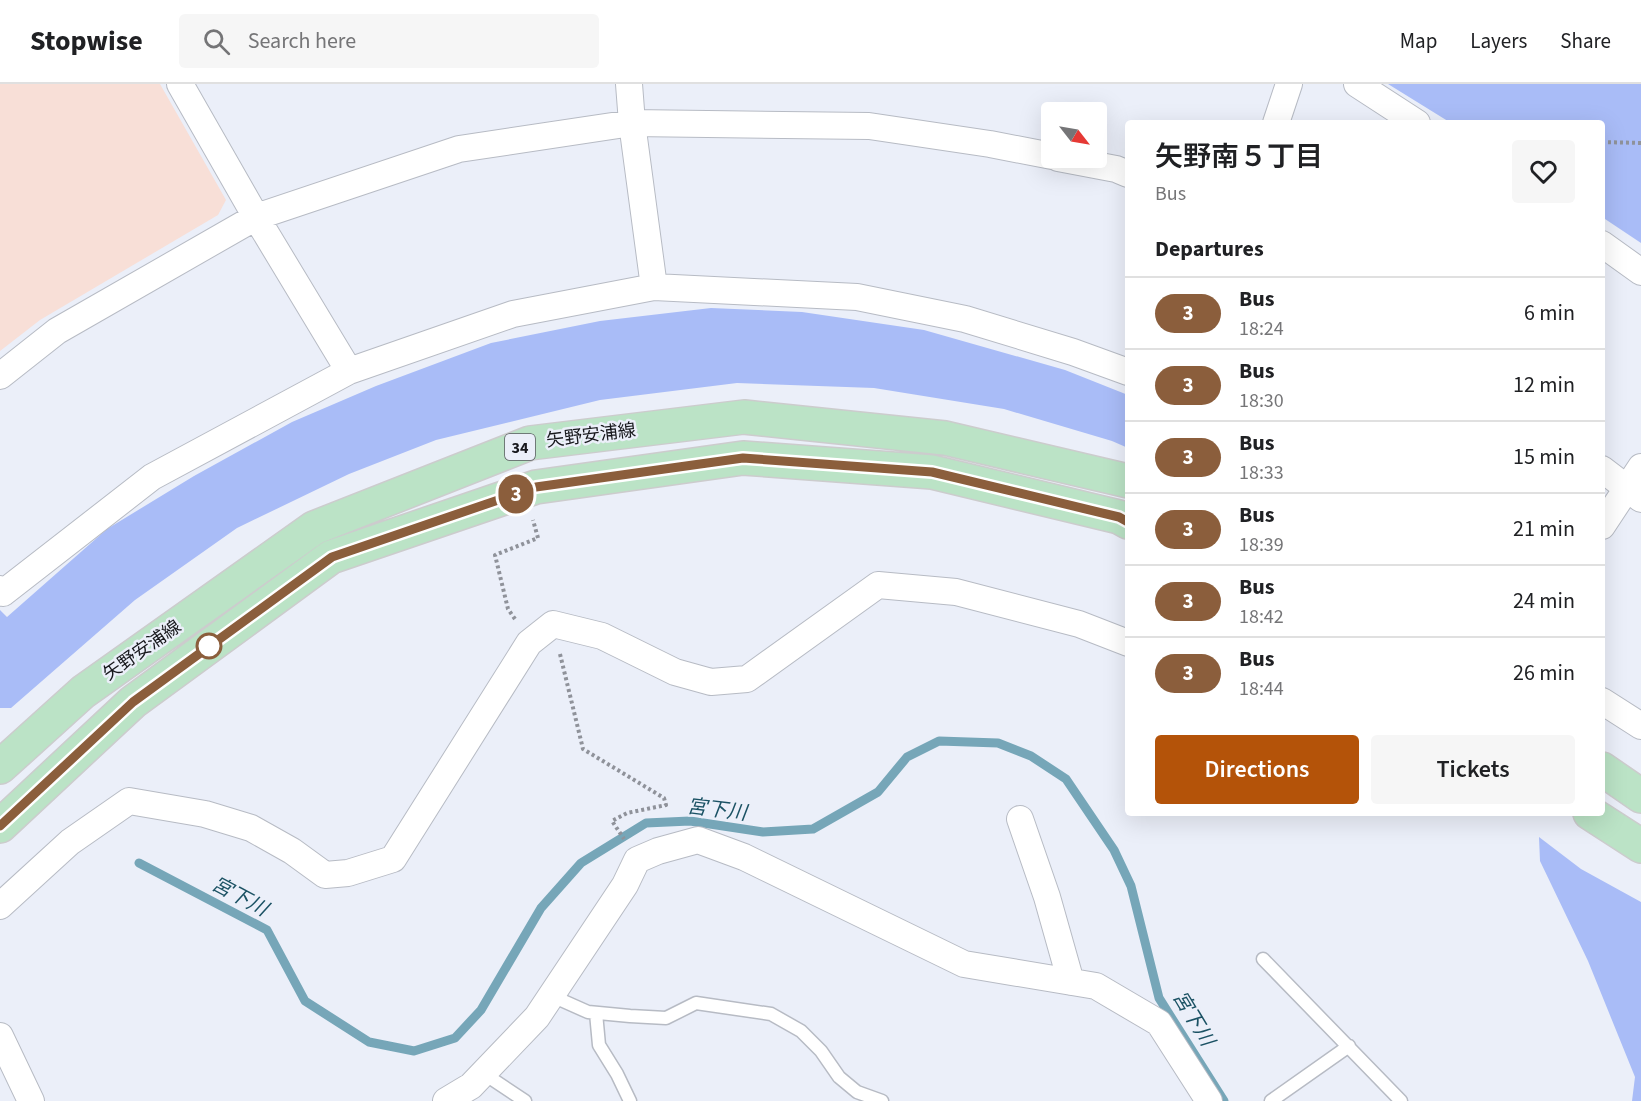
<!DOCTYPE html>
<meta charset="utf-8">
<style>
body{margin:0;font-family:"Source Sans 3","Noto Sans JP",sans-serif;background:#f6f6f6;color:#202124;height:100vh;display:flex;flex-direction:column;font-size:22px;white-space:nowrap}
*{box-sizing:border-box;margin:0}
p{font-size:20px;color:#757577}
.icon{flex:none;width:33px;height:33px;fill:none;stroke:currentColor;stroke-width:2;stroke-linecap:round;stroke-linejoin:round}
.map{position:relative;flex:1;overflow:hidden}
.panel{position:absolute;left:1125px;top:36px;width:480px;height:696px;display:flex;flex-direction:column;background:#fff;border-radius:6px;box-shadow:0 6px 24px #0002}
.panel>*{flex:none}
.badge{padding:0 12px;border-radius:20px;font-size:21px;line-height:39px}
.needle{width:39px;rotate:121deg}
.tools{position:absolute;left:1041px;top:18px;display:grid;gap:12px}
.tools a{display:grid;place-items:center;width:66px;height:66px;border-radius:6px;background:#fff;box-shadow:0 6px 24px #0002;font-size:30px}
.map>.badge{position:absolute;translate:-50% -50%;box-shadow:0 0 0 3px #fff}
h2{padding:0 30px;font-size:22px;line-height:54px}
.round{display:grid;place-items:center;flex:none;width:63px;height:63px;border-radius:6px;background:#f6f6f6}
.headline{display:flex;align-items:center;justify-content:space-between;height:102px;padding:0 30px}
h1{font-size:28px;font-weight:600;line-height:45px}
.button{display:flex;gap:12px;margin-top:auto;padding:12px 30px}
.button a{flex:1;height:69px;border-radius:6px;background:#b45309;color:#fff;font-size:24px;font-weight:600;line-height:69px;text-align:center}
.button a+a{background:#f6f6f6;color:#202124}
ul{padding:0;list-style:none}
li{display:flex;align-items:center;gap:18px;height:72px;padding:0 30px;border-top:2px solid #e0e0e0}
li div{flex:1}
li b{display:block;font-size:22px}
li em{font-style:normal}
li .badge{min-width:66px;font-weight:700;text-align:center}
header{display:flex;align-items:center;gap:36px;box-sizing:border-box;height:84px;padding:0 30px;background:#fff;border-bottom:2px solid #e0e0e0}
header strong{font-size:28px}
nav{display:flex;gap:33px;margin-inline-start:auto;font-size:21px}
.search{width:420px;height:54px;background:#f6f6f6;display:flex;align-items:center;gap:15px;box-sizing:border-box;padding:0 21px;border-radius:6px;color:#757577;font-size:22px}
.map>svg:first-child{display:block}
</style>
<header>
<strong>Stopwise</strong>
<div class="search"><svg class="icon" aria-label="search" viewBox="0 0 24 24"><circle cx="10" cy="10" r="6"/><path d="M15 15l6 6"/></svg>Search here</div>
<nav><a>Map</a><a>Layers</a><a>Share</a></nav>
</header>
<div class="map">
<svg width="1641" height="1017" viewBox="0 0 1641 1017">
<rect width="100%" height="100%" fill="#ebeff9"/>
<path fill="#f8dfd7" d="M0,0H160L226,116L218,131L40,236L0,267Z"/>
<path fill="#a9bcf7" d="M1388,0H1641V159L1602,133V39H1451Z
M711,224L802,228L924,246L1065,286L1128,311V364L1112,357L1004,325L874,304L737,299L600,316L436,356L349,390L237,444L135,516L11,624H0V526L7,533L107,445L194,392L292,338L376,302L491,259L600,237Z
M1539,753L1581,785L1641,818V1017H1632L1635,993L1588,877L1540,777Z"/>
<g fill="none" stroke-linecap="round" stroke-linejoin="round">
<path stroke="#76a6b8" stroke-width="9" d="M139,779L267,846L305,917L369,958L414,967L455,954L481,926L541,824L581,779L646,739L690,737L763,748L813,745L878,708L907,673L939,657L998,659L1031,672L1066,695L1114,766L1131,802L1159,914L1224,1017"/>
<defs>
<path id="lane" d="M1263,875L1401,1017
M552,912L588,928L630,932L666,934L696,919L771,930L801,947L821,967L839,993L857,1008L882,1017
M596,929L599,961L617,990L630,1017
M483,989L525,1017
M1271,1017L1349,962"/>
<path id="street" d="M180,0L256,133L349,287
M629,0L632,39L654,203
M1357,0L1417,39
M1276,39L1289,0
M1058,74L1116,85L1128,90
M1602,160L1641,188
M0,292L57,247L256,133L459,65L632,39L869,42L990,60L1052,72
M1602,385L1641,415
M1602,442L1641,383
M0,505L3,509L152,393L349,287L513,230L654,203L857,213L965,235L1073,268L1128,288
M1602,617L1641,642
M1020,735L1047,813L1071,898
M0,822L70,758L129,717L205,730L251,744L292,767L325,791L348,789L393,775L529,559L553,540L602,552L675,588L711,598L747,595L878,501L956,508L1079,540L1128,559
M0,952L31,1017
M446,1017L471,1002L537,933L625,801L637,776L658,767L698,756L744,773L964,880L1096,902L1159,939L1209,1017"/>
<path id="primary" d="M0,683L83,608L314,444L530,359L744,333L945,354L1128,397
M1602,685L1641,712
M1590,729L1641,762
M0,742L133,618L331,473L536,403L743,374L932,388L1119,433L1128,438"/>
</defs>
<use href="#lane" stroke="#b7bbc4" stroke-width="15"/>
<use href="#street" stroke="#b7bbc4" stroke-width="28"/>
<use href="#primary" stroke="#cccccd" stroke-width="36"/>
<path stroke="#8f929a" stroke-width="4" stroke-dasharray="3 3" stroke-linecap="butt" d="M1602,58L1641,59
M515,535L508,525L495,471L538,454L533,436
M560,570L583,665L664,714L666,721L627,729L612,737L624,755"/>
<use href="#lane" stroke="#fff" stroke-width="12"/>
<use href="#street" stroke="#fff" stroke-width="26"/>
<use href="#primary" stroke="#bbe3c6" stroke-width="33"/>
</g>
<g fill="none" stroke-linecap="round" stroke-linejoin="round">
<defs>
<path id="line" d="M0,742L133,618L332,473L536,403L743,374L932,388L1119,433L1128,438"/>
</defs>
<use href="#line" stroke="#fff" stroke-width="14"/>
<use href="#line" stroke="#8b5e3c" stroke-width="9"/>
</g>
<circle fill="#fff" stroke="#8b5e3c" stroke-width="3" cx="209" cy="562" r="12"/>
<g text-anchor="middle" stroke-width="5" stroke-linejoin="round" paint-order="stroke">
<rect fill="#ebeff9" stroke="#57585e" stroke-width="1.5" x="505" y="350" width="30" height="26" rx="4.5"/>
<g font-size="16" font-weight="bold" fill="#17181c">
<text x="520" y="369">34</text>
</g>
<g font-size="18" fill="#17181c" stroke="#ebeff9">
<text transform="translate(591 351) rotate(-7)" y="6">矢野安浦線</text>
<text transform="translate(142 566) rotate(-35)" y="6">矢野安浦線</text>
</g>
<g font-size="20" font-style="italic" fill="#1b5264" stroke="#ebeff9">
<text transform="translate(717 725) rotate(7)" y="7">宮下川</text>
<text transform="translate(240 812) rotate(28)" y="7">宮下川</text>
<text transform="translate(1194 934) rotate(59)" y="7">宮下川</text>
</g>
</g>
</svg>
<div class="tools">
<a><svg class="needle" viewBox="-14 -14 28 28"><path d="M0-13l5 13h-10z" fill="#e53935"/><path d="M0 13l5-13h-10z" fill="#757577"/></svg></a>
</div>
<b class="badge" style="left:516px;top:410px;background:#8b5e3c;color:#fff">3</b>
<section class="panel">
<div class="headline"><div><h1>矢野南５丁目</h1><p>Bus</p></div><a class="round"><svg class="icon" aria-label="heart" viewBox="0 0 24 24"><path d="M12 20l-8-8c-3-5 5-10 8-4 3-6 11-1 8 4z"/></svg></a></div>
<h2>Departures</h2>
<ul>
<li><span class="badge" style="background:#8b5e3c;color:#fff">3</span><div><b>Bus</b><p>18:24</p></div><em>6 min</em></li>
<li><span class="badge" style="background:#8b5e3c;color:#fff">3</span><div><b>Bus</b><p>18:30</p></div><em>12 min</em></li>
<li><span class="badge" style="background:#8b5e3c;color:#fff">3</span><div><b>Bus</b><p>18:33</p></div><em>15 min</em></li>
<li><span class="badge" style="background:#8b5e3c;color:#fff">3</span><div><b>Bus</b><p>18:39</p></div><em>21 min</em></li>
<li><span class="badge" style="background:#8b5e3c;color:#fff">3</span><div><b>Bus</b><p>18:42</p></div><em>24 min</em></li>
<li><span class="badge" style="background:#8b5e3c;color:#fff">3</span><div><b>Bus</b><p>18:44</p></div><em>26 min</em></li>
</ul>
<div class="button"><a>Directions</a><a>Tickets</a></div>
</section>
</div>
